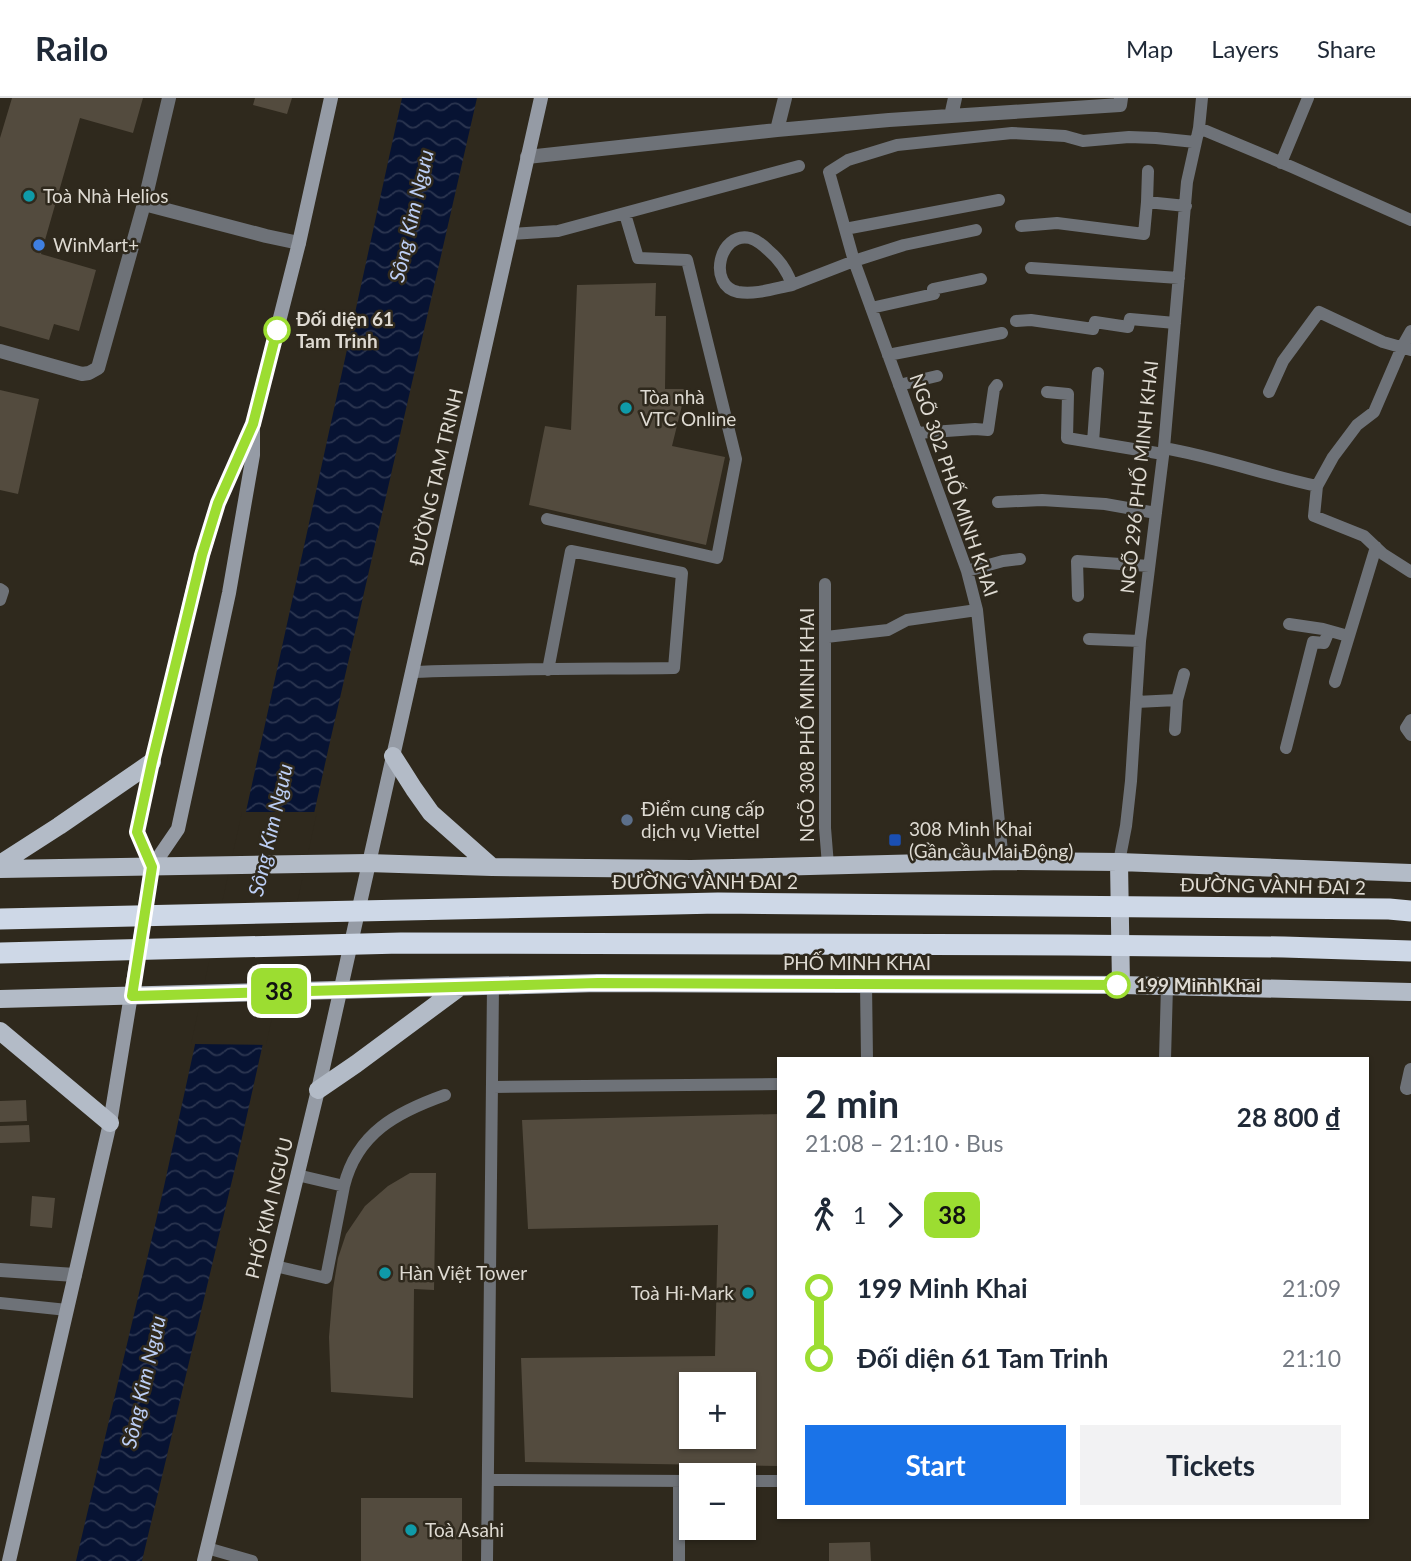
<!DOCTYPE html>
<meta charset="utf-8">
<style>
body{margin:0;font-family:Lato,sans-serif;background:#f2f2f3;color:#1f2937;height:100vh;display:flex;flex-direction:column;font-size:26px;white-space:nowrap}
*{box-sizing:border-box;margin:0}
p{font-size:23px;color:#747a83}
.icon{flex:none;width:38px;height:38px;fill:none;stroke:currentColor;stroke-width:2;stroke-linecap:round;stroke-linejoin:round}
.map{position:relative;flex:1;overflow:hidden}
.side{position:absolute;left:777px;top:959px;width:592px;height:462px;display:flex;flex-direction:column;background:#fff;border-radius:0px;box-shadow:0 2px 5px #0004}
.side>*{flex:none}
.badge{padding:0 14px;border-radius:10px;font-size:24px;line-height:46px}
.fabs{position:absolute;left:679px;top:1274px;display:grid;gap:14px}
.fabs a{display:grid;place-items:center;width:77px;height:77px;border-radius:0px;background:#fff;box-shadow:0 2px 5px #0004;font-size:35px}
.map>.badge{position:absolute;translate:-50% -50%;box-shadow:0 0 0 4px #fff}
.legs{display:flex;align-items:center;gap:10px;height:77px;padding:0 28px;font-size:23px}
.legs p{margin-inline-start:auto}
.head{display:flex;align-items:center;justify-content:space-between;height:119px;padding:0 28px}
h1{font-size:38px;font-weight:700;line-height:52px}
.primary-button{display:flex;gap:14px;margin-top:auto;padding:14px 28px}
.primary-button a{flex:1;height:80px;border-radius:0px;background:#1a73e8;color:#fff;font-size:28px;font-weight:700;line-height:80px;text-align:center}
.primary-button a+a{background:#f2f2f3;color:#1f2937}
ul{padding:0 28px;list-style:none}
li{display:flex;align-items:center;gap:24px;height:70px;font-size:26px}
li i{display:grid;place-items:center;width:10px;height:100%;margin:0 9px;background:currentColor}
li i::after{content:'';width:18px;height:18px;margin:-9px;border:5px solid;border-radius:50%;background:#fff}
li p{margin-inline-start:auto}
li:first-child i{background:linear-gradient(#0000 50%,currentColor 0)}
li:last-child i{background:linear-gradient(currentColor 50%,#0000 0)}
header{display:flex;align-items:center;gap:42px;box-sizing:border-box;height:98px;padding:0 35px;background:#fff;border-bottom:2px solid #e0e1e3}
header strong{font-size:33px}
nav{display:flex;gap:38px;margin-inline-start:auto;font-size:24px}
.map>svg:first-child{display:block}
</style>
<header>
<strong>Railo</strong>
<nav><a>Map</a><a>Layers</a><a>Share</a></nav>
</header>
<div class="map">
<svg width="1411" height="1463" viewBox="0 0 1411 1463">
<defs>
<pattern id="water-waves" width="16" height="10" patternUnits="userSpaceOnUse" patternTransform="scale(1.75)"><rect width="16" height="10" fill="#071333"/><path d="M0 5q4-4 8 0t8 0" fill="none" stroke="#2b3550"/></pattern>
</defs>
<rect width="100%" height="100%" fill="#2f291d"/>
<path fill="url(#water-waves)" d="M402,0H477L329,648L239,1053L142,1463H76L163,1093Z"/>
<path fill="#2f291d" d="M242,714H317L266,947L191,946Z"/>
<path fill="#534b3e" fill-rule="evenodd" d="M12,0H143L133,35L80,20L41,156L96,172L79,233L54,226L49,242L0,228V40Z
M255,0H292L287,16L253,7Z
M656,185L655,218H666L665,291H686L672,348L725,359L706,447L529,407L545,328L571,332L577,187Z
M0,292L39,301L18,396L0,392Z
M26,1002L27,1023L0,1024V1003Z
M779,1016V1368L525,1364L521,1260L715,1258L718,1127L528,1131L522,1022ZM691,1286H744V1339H691Z
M29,1027L30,1044L0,1045V1028Z
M410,1075H436L434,1192L414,1191L413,1300L331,1294L329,1239L333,1191L338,1160L346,1136L365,1108L388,1088Z
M32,1098L55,1100L52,1130L30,1128Z
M361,1400H462V1463H361Z
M870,1444L871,1463H829V1445Z"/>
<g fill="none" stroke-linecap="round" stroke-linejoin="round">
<path stroke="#6e7278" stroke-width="12" d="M1199,30L1292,69L1411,122
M1281,65L1308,0
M1147,104L1148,73
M1021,128L1057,125L1144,136L1147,104L1186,108
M845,131L999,102
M511,136L558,133L799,68
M1031,170L1179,180
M792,187C776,190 756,197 738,194C707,188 719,133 750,140C756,142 763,147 768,152C780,162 787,172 792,187L854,163L904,147L976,132
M871,210L934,196L933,191L981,181
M1016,223L1031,222L1093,231L1095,224L1128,229L1130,221L1175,225
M1411,233L1402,249L1374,314L1357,327L1333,359L1317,388L1314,418L1364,438L1383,456L1411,474
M888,257L1002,235
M899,287L937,278
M1047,294L1068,296L1067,340L1163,356
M1269,294L1283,263L1319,214L1383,244L1411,252
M917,335L975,331L988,332L994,291L997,287
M1093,344L1098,275
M1164,350C1216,359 1265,377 1317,388
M998,404L1042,402L1105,406L1156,415
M547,421L717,460L736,361L687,162L638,160L625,116
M967,473L1003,463L1020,461
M825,486V730L828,767
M0,491L3,493L0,502
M1078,498L1077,463L1149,468
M1289,526L1323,531L1348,538
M826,539L888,532L907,522L977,512
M1089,541L1140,543
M412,574C499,571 586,571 674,570L682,475L571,453L548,572
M1335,584L1376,449
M1136,604L1177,602
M1411,622L1406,630L1411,637
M1175,632L1177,602L1184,576
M1286,650L1313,544L1324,545L1329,533
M1003,763L977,512L967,473L854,163L829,74L848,62L897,47L1012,35L1065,38L1083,43L1129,39L1156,40L1195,44
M1119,764L1126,728L1131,683L1140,543L1164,350L1187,84L1199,30L1202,0
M866,886L867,961
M1165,961L1167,888
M492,989L779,986
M297,1077L344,1088C357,1035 397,1014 445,997
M275,1168L326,1180L344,1088
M0,1205L67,1212
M488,1382L691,1383
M679,1383V1463
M744,1383H779
M207,1450L252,1463
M487,1463L493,888"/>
<path stroke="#6e7278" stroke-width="14" d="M951,18L955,0
M777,32L889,22L1120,7L1121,0
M527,59L777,32L785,0
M144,106L266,138L299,145
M0,253L82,276L89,275L98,270L144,106L169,0
M1407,990L1411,972
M0,1172L75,1177"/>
<path stroke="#959ba5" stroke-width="14" d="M152,769L137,735L152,664L195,483L218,405L253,326L299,145L331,0
M9,1463L110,1025L152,769L178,731L229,495L253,357V326
M204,1463L318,992L541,0"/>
<path stroke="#b3bbc7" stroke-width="18" d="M393,658L414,691L431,715L492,769
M1119,764L1121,887
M0,766L59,728L152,664
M0,771L368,765L492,769L691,771L1003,763L1119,764L1411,775
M0,901L598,885L1121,887L1411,894
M0,933L110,1025
M318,992L356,966L460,889"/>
<path stroke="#ced8e7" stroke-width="21" d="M0,821L718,805L1389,811L1411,813
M0,855L401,845L1069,847L1284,849L1411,853"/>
</g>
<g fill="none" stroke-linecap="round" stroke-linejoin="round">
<defs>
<path id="line-1" d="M277,232L253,326L218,405L202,457L152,664L137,734L152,769L132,898L598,885L1117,887"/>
</defs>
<use href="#line-1" stroke="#fff" stroke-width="16"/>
<use href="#line-1" stroke="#9cdd31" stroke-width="10"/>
</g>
<g fill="#0f9aa8" stroke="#2f291d" stroke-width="2.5">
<circle cx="29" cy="98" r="7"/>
<circle cx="626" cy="310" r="7"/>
<circle cx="385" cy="1175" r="7"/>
<circle cx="748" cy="1195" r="7"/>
<circle cx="411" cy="1432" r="7"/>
</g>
<circle fill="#3f7fe0" stroke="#2f291d" stroke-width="2.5" cx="39" cy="147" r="7"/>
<g fill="#fff" stroke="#9cdd31" stroke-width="3.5">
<circle cx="277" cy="232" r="12"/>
<circle cx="1117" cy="887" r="12"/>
</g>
<circle fill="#5c6f8a" stroke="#2f291d" stroke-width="2.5" cx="627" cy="722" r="7"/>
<rect fill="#1a4fb4" stroke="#2f291d" stroke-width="2.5" x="888" y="735" width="14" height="14" rx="3.5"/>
<g text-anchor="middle" stroke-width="5" stroke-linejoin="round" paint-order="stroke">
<g font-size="19" fill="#dedad2" stroke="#2f291d" text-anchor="start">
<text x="43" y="105">Toà Nhà Helios</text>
<text x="53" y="154">WinMart+</text>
<text x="640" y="306">Tòa nhà<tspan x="640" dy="22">VTC Online</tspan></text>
<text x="641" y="718">Điểm cung cấp<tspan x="641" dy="22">dịch vụ Viettel</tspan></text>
<text x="909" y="738">308 Minh Khai<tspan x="909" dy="22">(Gần cầu Mai Động)</tspan></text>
<text x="399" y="1182">Hàn Việt Tower</text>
<text x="734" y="1202" text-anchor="end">Toà Hi-Mark</text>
<text x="425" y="1439">Toà Asahi</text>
</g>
<g font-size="19" font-weight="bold" fill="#dedad2" stroke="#2f291d" text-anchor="start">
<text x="296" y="228">Đối diện 61<tspan x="296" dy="22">Tam Trinh</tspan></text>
<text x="1136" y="894">199 Minh Khai</text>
</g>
<g font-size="19" fill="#dedad2" stroke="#2f291d">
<text transform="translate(436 379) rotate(-77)" y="7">ĐƯỜNG TAM TRINH</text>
<text transform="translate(1139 379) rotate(-84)" y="7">NGÕ 296 PHỐ MINH KHAI</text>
<text transform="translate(954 387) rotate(71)" y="7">NGÕ 302 PHỐ MINH KHAI</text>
<text transform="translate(807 627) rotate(-90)" y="7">NGÕ 308 PHỐ MINH KHAI</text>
<text x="705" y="791">ĐƯỜNG VÀNH ĐAI 2</text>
<text transform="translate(1273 788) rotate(1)" y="7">ĐƯỜNG VÀNH ĐAI 2</text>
<text x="857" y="872">PHỐ MINH KHAI</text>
<text transform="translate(269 1110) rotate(-76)" y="7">PHỐ KIM NGƯU</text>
</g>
<g font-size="21" font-style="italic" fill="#bccef5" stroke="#2f291d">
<text transform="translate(412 118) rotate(-77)" y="7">Sông Kim Ngưu</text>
<text transform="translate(271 732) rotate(-77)" y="7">Sông Kim Ngưu</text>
<text transform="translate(144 1284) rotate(-77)" y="7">Sông Kim Ngưu</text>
</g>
</g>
</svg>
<div class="fabs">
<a>+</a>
<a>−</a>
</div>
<b class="badge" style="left:279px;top:893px;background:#9cdd31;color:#111">38</b>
<section class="side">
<div class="head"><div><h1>2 min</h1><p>21:08 – 21:10 · Bus</p></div><b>28 800 ₫</b></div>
<div class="legs"><svg class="icon" aria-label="walk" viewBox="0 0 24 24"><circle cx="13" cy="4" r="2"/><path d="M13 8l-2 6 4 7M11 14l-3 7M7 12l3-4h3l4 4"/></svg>1<svg class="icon" aria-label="forward" viewBox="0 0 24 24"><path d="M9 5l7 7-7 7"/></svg><b class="badge" style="background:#9cdd31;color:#111">38</b></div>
<ul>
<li><i style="color:#9cdd31"></i><b>199 Minh Khai</b><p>21:09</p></li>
<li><i style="color:#9cdd31"></i><b>Đối diện 61 Tam Trinh</b><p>21:10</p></li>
</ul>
<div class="primary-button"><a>Start</a><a>Tickets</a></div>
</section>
</div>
